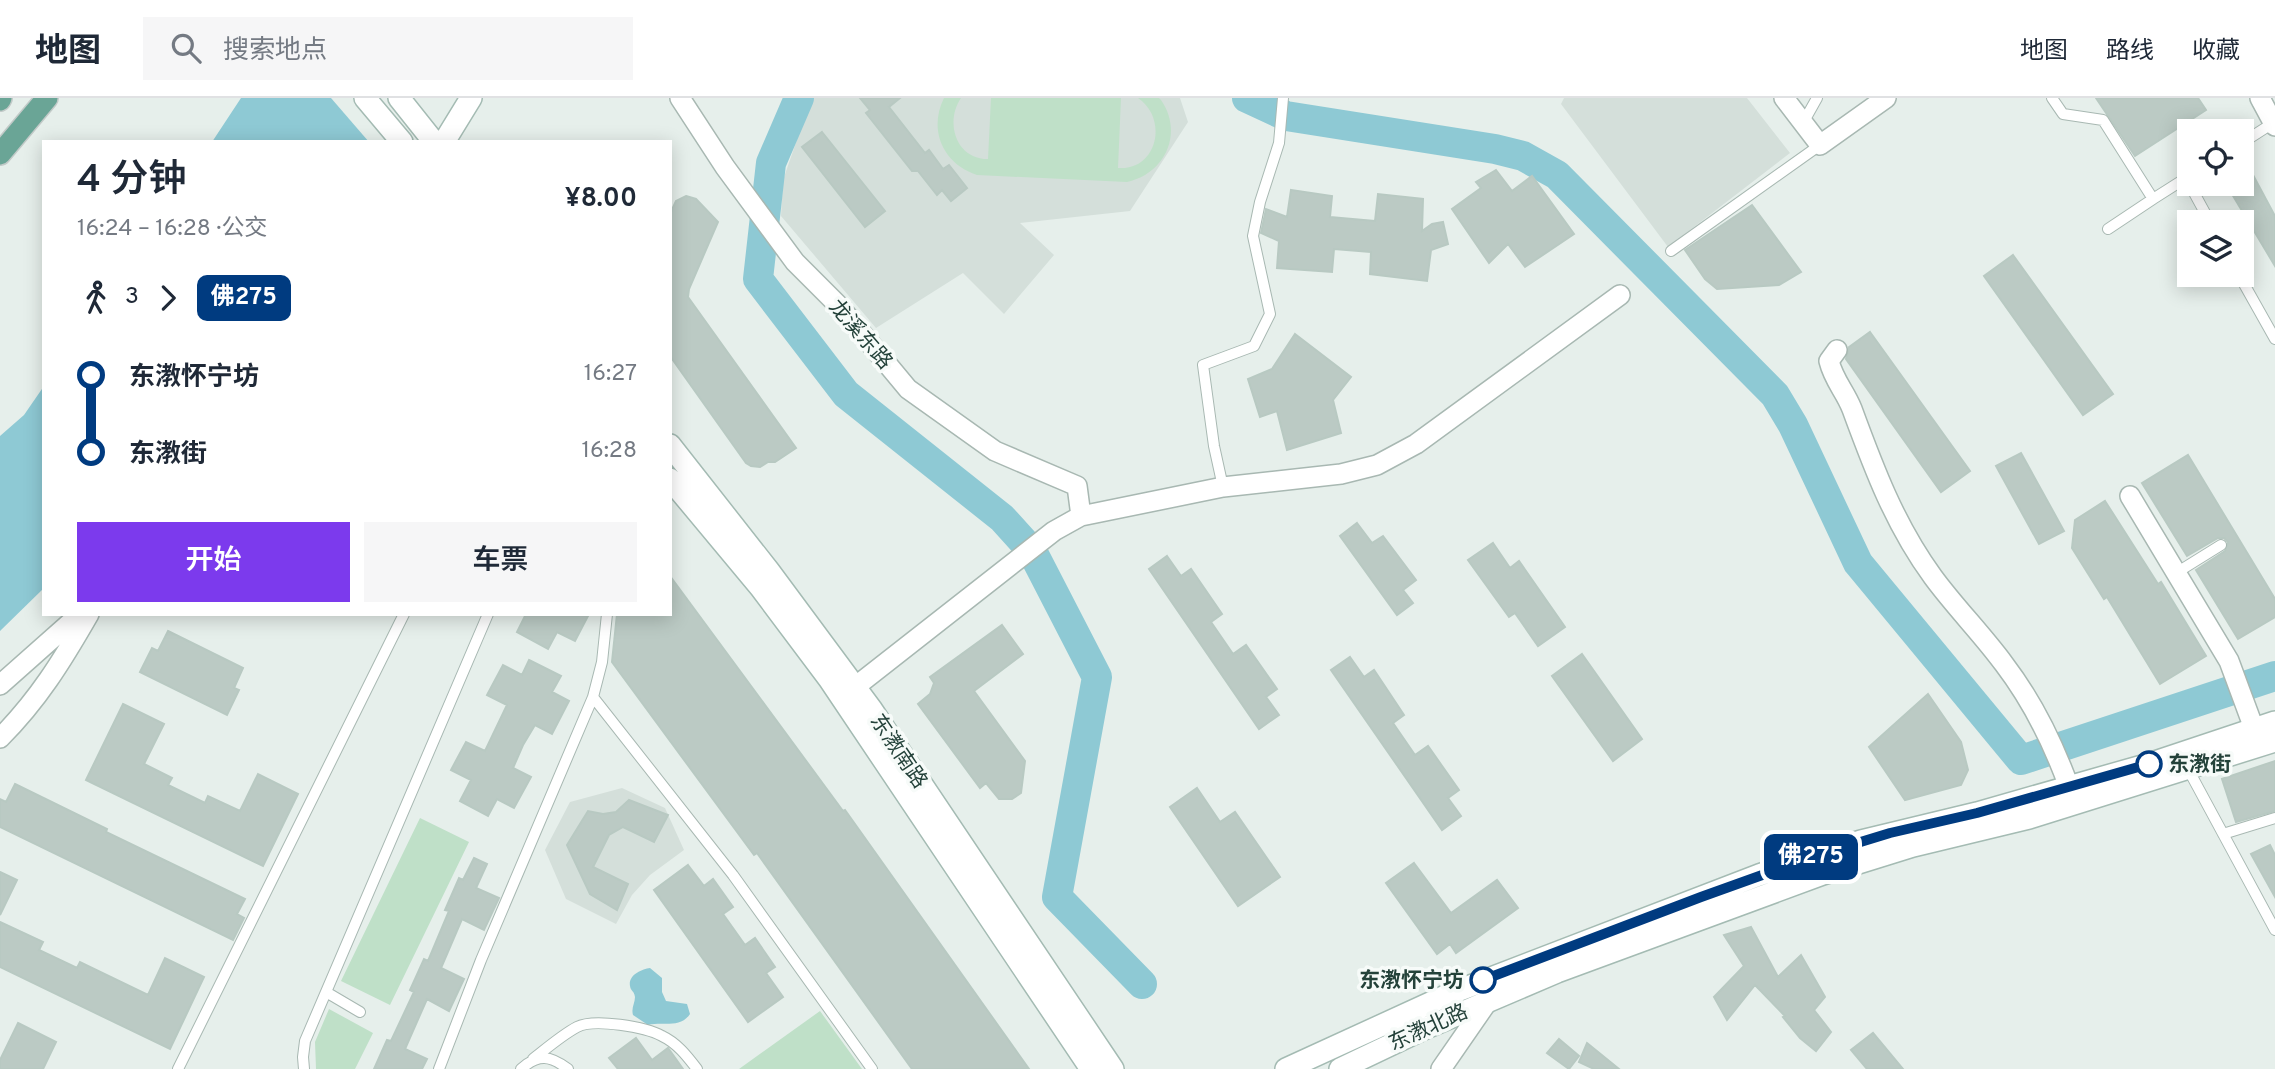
<!DOCTYPE html>
<html lang="zh">
<meta charset="utf-8">
<style>
body{margin:0;font-family:Overpass,"Noto Sans SC",sans-serif;background:#f6f6f7;color:#1f2937;height:100vh;display:flex;flex-direction:column;font-size:26px;white-space:nowrap}
*{box-sizing:border-box;margin:0}
p{font-size:23px;color:#747a83}
.icon{flex:none;width:38px;height:38px;fill:none;stroke:currentColor;stroke-width:2;stroke-linecap:round;stroke-linejoin:round}
.map{position:relative;flex:1;overflow:hidden}
.panel{position:absolute;left:42px;top:42px;width:630px;height:476px;display:flex;flex-direction:column;background:#fff;border-radius:0px;box-shadow:0 4px 18px #0003}
.panel>*{flex:none}
.badge{padding:0 14px;border-radius:10px;font-size:24px;line-height:46px}
.buttons{position:absolute;left:2177px;top:21px;display:grid;gap:14px}
.buttons a{display:grid;place-items:center;width:77px;height:77px;border-radius:0px;background:#fff;box-shadow:0 4px 18px #0003;font-size:35px}
.map>.badge{position:absolute;translate:-50% -50%;box-shadow:0 0 0 4px #fff}
.legs{display:flex;align-items:center;gap:10px;height:77px;padding:0 35px;font-size:23px}
.legs p{margin-inline-start:auto}
.summary{display:flex;align-items:center;justify-content:space-between;height:119px;padding:0 35px}
h1{font-size:38px;font-weight:600;line-height:52px}
.cta{display:flex;gap:14px;margin-top:auto;padding:14px 35px}
.cta a{flex:1;height:80px;border-radius:0px;background:#7c3aed;color:#fff;font-size:28px;font-weight:600;line-height:80px;text-align:center}
.cta a+a{background:#f6f6f7;color:#1f2937}
ul{padding:0 35px;list-style:none}
li{display:flex;align-items:center;gap:24px;height:77px;font-size:26px}
li i{display:grid;place-items:center;width:10px;height:100%;margin:0 9px;background:currentColor}
li i::after{content:'';width:18px;height:18px;margin:-9px;border:5px solid;border-radius:50%;background:#fff}
li p{margin-inline-start:auto}
li:first-child i{background:linear-gradient(#0000 50%,currentColor 0)}
li:last-child i{background:linear-gradient(currentColor 50%,#0000 0)}
header{display:flex;align-items:center;gap:42px;box-sizing:border-box;height:98px;padding:0 35px;background:#fff;border-bottom:2px solid #e0e1e3}
header strong{font-size:33px}
nav{display:flex;gap:38px;margin-inline-start:auto;font-size:24px}
.search{width:490px;height:63px;background:#f6f6f7;display:flex;align-items:center;gap:18px;box-sizing:border-box;padding:0 24px;border-radius:0px;color:#747a83;font-size:26px}
.map>svg:first-child{display:block}
</style>
<header>
<strong>地图</strong>
<div class="search"><svg class="icon" aria-label="search" viewBox="0 0 24 24"><circle cx="10" cy="10" r="6"/><path d="M15 15l6 6"/></svg>搜索地点</div>
<nav><a>地图</a><a>路线</a><a>收藏</a></nav>
</header>
<div class="map">
<svg width="2275" height="971" viewBox="0 0 2275 971">
<rect width="100%" height="100%" fill="#e6efeb"/>
<path fill="#d4dfda" d="M814,0H1180L1188,24L1130,113L1020,125L1054,157L1004,216L963,175L876,230L781,118L783,82L809,7Z
M1564,0H1747L1790,55L1668,149L1561,6Z
M622,690L665,710L684,752L650,777L632,797L616,826L566,801L545,752L570,704Z"/>
<path fill="#bfe0c8" d="M944,0H961C945,23 955,61 988,61L991,0H1121L1118,70C1157,73 1169,21 1138,0H1159L1161,2C1184,35 1165,76 1127,84L977,77C943,66 928,32 944,0Z
M420,720L469,744L390,907L341,883Z
M329,911L373,935L355,971H316L315,944Z
M820,913L862,971H739Z"/>
<path fill="#8ec9d4" d="M241,0H420L391,44H212Z
M44,288V490L0,533V338L24,317Z
M650,870L662,880V894L666,903L687,906L690,916C680,931 663,923 648,927L633,917C631,910 635,905 635,899C634,892 631,894 630,888C628,877 642,871 650,870Z"/>
<path fill="#e6efeb" d="M331,0H424L395,44H369Z"/>
<g fill="none" stroke-linecap="round" stroke-linejoin="round">
<path stroke="#8ec9d4" stroke-width="30" d="M799,0L771,65L758,181L846,296L1002,420L1032,453L1097,579L1057,799L1142,886
M1247,0L1286,18L1495,51L1523,58L1557,77L1775,297L1793,327L1858,465L2021,662L2275,578"/>
</g>
<path fill="#bbcac4" stroke="#b8c9c2" stroke-width="2" d="M860,0H900L889,9L925,55L929,52L943,71L949,67L967,90L951,103L942,92L937,97L918,73H912L866,15L870,12Z
M2096,0H2198L2206,12L2135,58Z
M822,34L885,113L865,129L802,49Z
M1496,72L1512,93L1532,78L1574,136L1525,169L1508,146L1489,165L1452,111L1481,90L1476,84Z
M2253,77L2275,118V168L2229,91L2242,86Z
M1291,92L1332,98L1330,119L1375,123L1378,96L1423,101L1422,133L1432,126L1443,124L1448,146L1431,152L1427,183L1370,176L1371,154L1334,151L1332,174L1277,170L1279,143L1261,135L1266,111L1287,119Z
M686,98L696,101L718,124L689,191L688,199L796,350L775,364H768L760,369L751,368L746,365L670,258V116L676,103Z
M1752,107L1801,174L1779,187L1717,191L1705,181L1685,152Z
M2013,157L2113,296L2083,317L1984,178Z
M1870,234L1970,373L1941,394L1846,261L1849,249Z
M1295,236L1351,279L1333,302L1341,335L1287,352L1277,313L1260,319L1248,281L1272,271Z
M2021,355L2064,433L2039,446L1996,368Z
M2188,357L2275,501V519L2238,541L2196,472L2225,453L2228,444L2224,440H2218L2187,458L2142,385Z
M2105,403L2158,486L2161,484L2206,558L2160,586L2107,499L2104,501L2072,450L2075,422Z
M1357,425L1372,445L1383,438L1416,482L1403,492L1413,505L1397,517L1340,438Z
M1493,445L1510,470L1519,463L1565,529L1538,548L1515,515L1509,519L1468,462Z
M1167,458L1181,478L1191,471L1222,516L1211,524L1233,556L1246,547L1277,591L1266,599L1279,617L1259,631L1149,471Z
M670,478L843,713L845,712L1029,971H912L757,755L754,757L612,564L617,516H670Z
M526,516H589L575,543L557,534L548,551L517,534Z
M1002,527L1023,556L974,593L1025,663L1021,695L1012,701H999L986,685L980,690L918,606L930,596L934,585L930,579Z
M168,533L243,570L234,590L239,592L227,617L140,574L152,550L158,553Z
M1582,556L1642,641L1613,663L1552,578Z
M1350,559L1364,579L1374,572L1404,617L1393,625L1415,657L1428,648L1459,692L1448,700L1461,718L1442,732L1331,572Z
M529,562L561,578L552,594L569,603L552,636L535,627L523,647L513,670L531,679L514,710L497,701L488,718L460,703L471,682L451,672L466,644L485,653L507,607L487,597L503,567L522,577Z
M1928,596L1961,644L1968,672L1961,687L1905,702L1869,649Z
M123,606L164,626L144,666L172,680L168,687L205,705L208,698L240,713L258,676L298,696L263,768L86,682Z
M2275,663V713L2236,724L2222,681Z
M15,686L107,731L106,734L245,801L237,816L244,820L233,842L0,729V701L6,704Z
M1197,690L1220,724L1235,714L1280,779L1238,808L1170,709Z
M629,702L668,717L654,744L623,729L609,737L593,769L628,786L617,812L590,796L567,747L588,713L603,716L616,714Z
M2270,747L2275,757V799L2251,756Z
M474,760L487,766L476,790L499,800L484,832L462,821L441,870L464,881L449,913L427,901L405,951L427,961L422,971H374L387,942L391,943L414,894L410,892L424,861L428,863L449,813L445,812L459,780L463,782Z
M1414,765L1451,815L1497,782L1518,810L1456,855L1450,846L1437,856L1386,785Z
M688,767L704,788L713,781L733,809L723,816L745,847L755,840L775,869L766,875L783,899L748,924L654,792Z
M0,774L17,782L0,817Z
M0,824L43,844L39,852L77,870L80,864L148,897L165,860L204,879L170,951L0,869Z
M1751,829L1778,879L1801,857L1825,899L1814,912L1831,934L1816,953L1800,940L1783,919L1785,918L1755,887L1727,922L1714,899L1744,868L1724,837Z
M18,925L56,944L43,971H0V962Z
M1873,935L1903,971H1867L1851,952Z
M636,940L652,962L668,950L683,971H618L609,960Z
M1559,941L1579,958L1569,971L1547,955Z
M1587,945L1619,971H1594L1579,964Z"/>
<g fill="none" stroke-linecap="round" stroke-linejoin="round">
<defs>
<path id="lane" d="M2052,0L2063,16L2103,22L2153,101L2186,80L2210,124
M1803,25L1817,0
M2242,45L2273,25
M2108,131L2153,101
M1671,153L1820,47
M2239,177L2275,241
M1223,389L1214,348L1203,267L1254,248L1270,216L1253,138L1260,104L1279,45L1283,0
M2176,475L2221,447
M593,599L733,777L872,971
M2188,671L2275,832
M2223,736L2275,720
M326,894L360,914
M533,961C547,950 562,937 577,929C594,920 646,929 662,938C677,945 687,958 697,971
M178,971L404,516
M304,971L303,959L305,943L488,516
M439,971L481,862L593,599L602,564L607,516
M521,971C538,956 550,957 568,971"/>
<path id="street" d="M680,0L725,69L795,164L839,208L908,291L995,353L1077,388L1081,418
M1784,0L1820,47L1886,0
M2260,0L2275,28
M1837,252L1829,263C1834,283 1845,293 1852,311C1874,371 1895,427 1933,479C1955,509 1982,536 2004,566C2033,604 2053,645 2069,689
M2130,398L2229,563L2259,644
M0,587L80,516
M855,589L1054,433L1081,418L1223,389L1341,376L1377,367L1416,346L1620,197
M0,640C38,602 62,563 89,516
M1441,971L1488,903"/>
<path id="secondary" d="M365,0L402,44
M399,0L434,44
M444,44L471,0
M670,347L769,473L872,612L1113,971
M670,381L760,489L829,581L1091,971
M1286,971L1452,895L1759,777L1861,743L1977,715L2149,666L2275,624
M1340,971L1426,930L1557,874L1823,776L1913,748L2029,720L2275,643"/>
<path id="primary" d="M0,2L1,0
M0,56L47,0"/>
</defs>
<use href="#lane" stroke="#a8b8b2" stroke-width="12"/>
<use href="#street" stroke="#a8b8b2" stroke-width="22"/>
<use href="#secondary" stroke="#a4bbb3" stroke-width="24"/>
<use href="#primary" stroke="#c2cac8" stroke-width="24"/>
<use href="#lane" stroke="#fff" stroke-width="10"/>
<use href="#street" stroke="#fff" stroke-width="19"/>
<use href="#secondary" stroke="#fff" stroke-width="21"/>
<use href="#primary" stroke="#6aa596" stroke-width="21"/>
</g>
<g fill="none" stroke-linecap="round" stroke-linejoin="round">
<defs>
<path id="line-1" d="M1483,882L1701,799L1818,757L1890,735L1977,715L2149,666"/>
</defs>
<use href="#line-1" stroke="#fff" stroke-width="16"/>
<use href="#line-1" stroke="#003b80" stroke-width="10"/>
</g>
<g fill="#fff" stroke="#003b80" stroke-width="3.5">
<circle cx="2149" cy="666" r="12"/>
<circle cx="1483" cy="882" r="12"/>
</g>
<g text-anchor="middle" stroke-width="7" stroke-linejoin="round" paint-order="stroke">
<g font-size="21" fill="#24423a" stroke="#f7fbf9">
<text transform="translate(861 236) rotate(49)" y="7">龙溪东路</text>
<text transform="translate(899 653) rotate(56)" y="7">东漖南路</text>
<text transform="translate(1428 929) rotate(-24)" y="7">东漖北路</text>
</g>
<g font-size="21" font-weight="bold" fill="#24423a" stroke="#f7fbf9" text-anchor="start">
<text x="2168" y="673">东漖街</text>
<text x="1464" y="889" text-anchor="end">东漖怀宁坊</text>
</g>
</g>
</svg>
<div class="buttons">
<a><svg class="icon" aria-label="locate" viewBox="0 0 24 24"><circle cx="12" cy="12" r="6"/><path d="M12 2v4M12 18v4M2 12h4M18 12h4"/></svg></a>
<a><svg class="icon" aria-label="layers" viewBox="0 0 24 24"><path d="M12 4l9 5-9 5-9-5zM3 14l9 5 9-5"/></svg></a>
</div>
<b class="badge" style="left:1811px;top:759px;background:#003b80;color:#fff">佛275</b>
<section class="panel">
<div class="summary"><div><h1>4 分钟</h1><p>16:24 – 16:28 · 公交</p></div><b>¥8.00</b></div>
<div class="legs"><svg class="icon" aria-label="walk" viewBox="0 0 24 24"><circle cx="13" cy="4" r="2"/><path d="M13 8l-2 6 4 7M11 14l-3 7M7 12l3-4h3l4 4"/></svg>3<svg class="icon" aria-label="forward" viewBox="0 0 24 24"><path d="M9 5l7 7-7 7"/></svg><b class="badge" style="background:#003b80;color:#fff">佛275</b></div>
<ul>
<li><i style="color:#003b80"></i><b>东漖怀宁坊</b><p>16:27</p></li>
<li><i style="color:#003b80"></i><b>东漖街</b><p>16:28</p></li>
</ul>
<div class="cta"><a>开始</a><a>车票</a></div>
</section>
</div>
